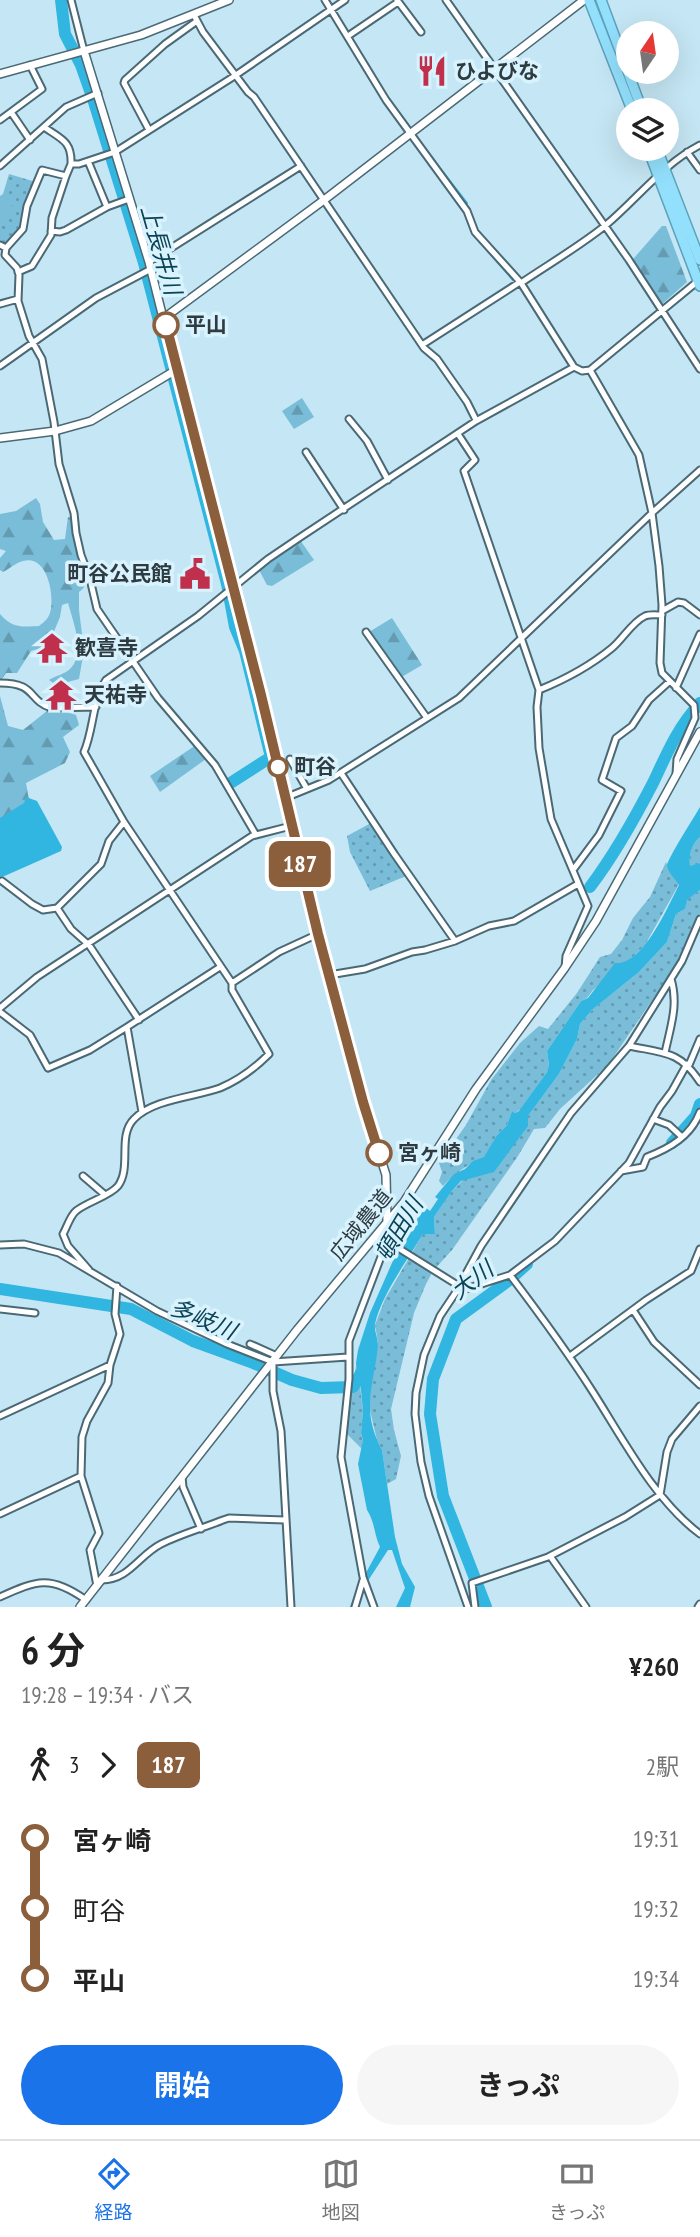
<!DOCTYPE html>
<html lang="ja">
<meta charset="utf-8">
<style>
body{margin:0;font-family:"PT Sans Narrow","Noto Sans JP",sans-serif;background:#f6f6f6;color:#222;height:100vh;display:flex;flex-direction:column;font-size:26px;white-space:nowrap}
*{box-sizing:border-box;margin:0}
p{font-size:23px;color:#767676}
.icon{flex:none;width:38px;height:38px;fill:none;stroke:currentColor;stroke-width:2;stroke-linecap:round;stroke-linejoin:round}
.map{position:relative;height:1607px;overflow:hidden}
.side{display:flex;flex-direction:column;background:#fff;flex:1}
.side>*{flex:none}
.badge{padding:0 14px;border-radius:10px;font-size:24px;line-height:46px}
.needle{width:46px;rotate:13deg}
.tools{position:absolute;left:616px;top:21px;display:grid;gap:14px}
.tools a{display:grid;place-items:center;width:63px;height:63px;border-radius:50%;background:#fff;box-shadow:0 7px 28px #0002;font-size:35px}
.map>.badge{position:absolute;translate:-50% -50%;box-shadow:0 0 0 4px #fff}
.legs{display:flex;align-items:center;gap:10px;height:77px;padding:0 21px;font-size:23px}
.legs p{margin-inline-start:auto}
.overview{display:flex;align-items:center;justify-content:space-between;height:119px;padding:0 21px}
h1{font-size:38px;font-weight:700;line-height:52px}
.action{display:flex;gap:14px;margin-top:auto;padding:14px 21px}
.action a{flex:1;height:80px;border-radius:42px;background:#1a73e8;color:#fff;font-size:28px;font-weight:700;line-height:80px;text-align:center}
.action a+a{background:#f6f6f6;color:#222}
ul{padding:0 21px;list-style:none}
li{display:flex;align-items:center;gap:24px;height:70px;font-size:26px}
li i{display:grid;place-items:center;width:10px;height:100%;margin:0 9px;background:currentColor}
li i::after{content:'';width:18px;height:18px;margin:-9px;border:5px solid;border-radius:50%;background:#fff}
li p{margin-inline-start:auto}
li:first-child i{background:linear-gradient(#0000 50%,currentColor 0)}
li:last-child i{background:linear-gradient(currentColor 50%,#0000 0)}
.tabs{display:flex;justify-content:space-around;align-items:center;height:98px;border-top:2px solid #e0e0e0;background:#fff;font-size:19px;color:#767676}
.tabs a{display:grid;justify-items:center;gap:4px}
.tabs .selected{color:#1a73e8}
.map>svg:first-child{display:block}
</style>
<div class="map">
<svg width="700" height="1607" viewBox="0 0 700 1607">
<defs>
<pattern id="grass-dots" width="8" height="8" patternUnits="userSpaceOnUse" patternTransform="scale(1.75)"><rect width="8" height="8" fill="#79bdd8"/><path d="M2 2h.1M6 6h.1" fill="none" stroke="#649bb1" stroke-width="1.8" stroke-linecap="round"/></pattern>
<pattern id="forest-firs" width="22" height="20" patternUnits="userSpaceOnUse" patternTransform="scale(1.75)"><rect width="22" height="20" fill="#79bdd8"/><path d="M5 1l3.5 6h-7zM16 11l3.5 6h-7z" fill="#649bb1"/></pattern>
</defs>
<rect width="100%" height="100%" fill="#c5e6f4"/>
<path fill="url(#grass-dots)" d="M9,174L36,182L20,231L6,246L0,243V196L3,194Z
M371,823L406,876L370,891L350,852L347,836Z
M700,837V863L690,867C689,855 691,845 700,837Z
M666,862L669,870L679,884L645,945L631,959L593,990L587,998L581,1001L547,1051L549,1065L547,1072L521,1109L515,1113L512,1111L507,1125L497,1135L485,1157C469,1163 454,1174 443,1186L439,1181L442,1172L439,1163L466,1125L491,1080L520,1043L539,1026L548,1029L577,993L600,957L611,954L622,940L633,918L650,897Z
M700,890V913L680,959L670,974L608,1065L560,1109L545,1128L534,1129L518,1156L452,1250L433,1271L426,1284L414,1313L391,1409L394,1430L401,1456L396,1479L387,1484L382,1450L377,1440L369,1406L370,1385L378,1342L375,1325L385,1299L423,1234H435L434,1217L452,1191L528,1116L559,1074L577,1039L580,1024L592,1010L639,972L667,942L676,914L685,909L686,900Z
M357,1360L363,1411L361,1433L363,1440L362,1449L347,1434V1420Z"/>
<path fill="url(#forest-firs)" d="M662,226H666L687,282L661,305L634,263V258Z
M302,398L314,417L294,429L282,411Z
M36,498L40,504L43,522L54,540L65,539L68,517L75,518C74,525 73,534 74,541C78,558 97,579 79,592V610L84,650L79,679L56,685L49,680C55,676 65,674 70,669C86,654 73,621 68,603L62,605L60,617L48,646L31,651L17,673H6L0,682V614C12,628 21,627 39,626C44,622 48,619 50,613C55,597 48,554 23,561C17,562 9,569 3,572L0,570V558L6,551L0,549V514L16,511Z
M300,540L314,560L272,586L267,585L259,570Z
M392,618L422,665L400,678L369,632Z
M0,696L8,726L23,730L47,711H63L76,715L79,725L63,737L70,752L65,763L26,783L31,811L0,831Z
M196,745L206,759L160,792L150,776Z"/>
<path fill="#79bdd8" d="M5,195L15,212L0,221V198Z"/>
<path fill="#31b6e1" d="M26,797L37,801L62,847L61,851L0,878V818L24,803Z
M700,807V837C691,845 689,855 690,866L700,863V890L687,900L685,909L676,914L667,942L639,972L592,1010L580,1024L577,1039L559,1074L528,1116V1126L494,1172L461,1181L452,1191L434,1217L435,1234H423C408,1259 381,1296 375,1324C374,1331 378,1338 378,1345C374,1386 360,1409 382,1450L395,1537L402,1564L415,1587L410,1607H396L405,1588L392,1550H388L362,1590L355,1607H350L355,1593L380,1547C374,1535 375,1522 367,1510L358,1464L363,1440L361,1433L363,1411L361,1390L356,1363L358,1350L370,1313L399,1247L425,1207L430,1211L438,1199L435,1197L454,1174L465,1169L473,1161L484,1157L497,1135L507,1125L512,1111L515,1113L519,1111L547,1072L549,1065L547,1051L581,1001L588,998L615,963C643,966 668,906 679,885C675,879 668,872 667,866C666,861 695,816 700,807Z"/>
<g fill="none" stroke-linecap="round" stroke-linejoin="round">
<path stroke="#31b6e1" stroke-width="2" d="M416,137L467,203L466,205
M465,214L474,235L513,280"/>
<path stroke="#31b6e1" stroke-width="12" d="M61,0L65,34L81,65L94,102L144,263L227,584L235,627L245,651L271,757L232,782
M590,887C615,854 635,818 654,781C668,751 677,729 700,703
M672,1143L696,1116L700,1104
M0,1289L131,1309L193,1341L251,1362L292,1380L321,1388L353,1387L367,1363
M486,1607L443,1496L430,1414L433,1379L456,1319L508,1281L527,1264"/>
<defs>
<path id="minor" d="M71,0L84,51
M325,0L386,100L467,211L475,232L521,283L574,367L582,371L590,370L698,281
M397,0L421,32
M446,0L629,260L700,369
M194,15L203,32L248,92L254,97L424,348L437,359L467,402L476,420
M348,36L398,2
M11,112L30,140
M0,120L42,89L30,65
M44,127C61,139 72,141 71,164
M149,130L124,83L125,80L165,44L197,21
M687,152L700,170
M88,161L107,207
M0,166L66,107L98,93
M51,231L60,232L66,230L107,207L129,199
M0,245L6,248L23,229L27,206L42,170L66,176L71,164H79L115,152L233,77L345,0
M6,248L5,255L17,268L19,275L18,301L29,336L42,359L54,422L59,464L74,513L76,533L81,555L90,579L97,609L158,698L215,765L256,835
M149,262L301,166
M18,272L32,266L51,235L52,218L66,176
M521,283C549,264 580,246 606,225C638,198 662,165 700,145
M0,304L18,299
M422,345L520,282
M0,366L96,298L151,269
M590,370L639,455L652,513L659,566L662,605L660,663L662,673L694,705L695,718L677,759L676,774
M349,419L367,441L388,480
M458,434L475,460L464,471L539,690L537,707L539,748L551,819L588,906L566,956L565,968
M306,452L344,510
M662,611L678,602L684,603L700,615
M366,632L427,718
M0,683C37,683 27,700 51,708L96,707
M676,688L700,634
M539,690C566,679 590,666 612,648C623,639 632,622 645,616C650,614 656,615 662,615
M290,759L307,789
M341,773L395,855L455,941
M285,798L329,780L459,698L652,513L700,470
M573,870L599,835L621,791L602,780L616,738L632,726L649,700L669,682
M2,881L32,904L43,910L57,908L101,864L109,841L124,822
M57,908L71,929L89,945L139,1020
M329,975L365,969L412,952L425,950L455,941L489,926L514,921L578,884
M232,983L279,952L318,934
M0,1008L37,977L252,836L291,826
M0,1012L30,1035L48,1068L90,1050L127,1027
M629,1046C664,1053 680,1051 700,1082
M665,1053C670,1028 679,1005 671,979
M689,1065L700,1039
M142,1112L127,1027L220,967
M653,1119L669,1125L682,1137
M621,1171L643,1167L647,1157C670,1148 691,1136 700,1112
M83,1176L104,1194
M387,1241L459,1286
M0,1245L24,1244L59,1253L157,1311L227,1344L273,1362L348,1357
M89,1270L68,1246L63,1234C67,1227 70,1216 76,1211C87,1202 110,1196 118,1186C132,1167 117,1136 134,1119C153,1099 195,1097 220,1088C239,1080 255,1068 269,1054L232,990V983L124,822L84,752C94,729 92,701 106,680L198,616L268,559L302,536L476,421L574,367
M510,1275C538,1312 566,1350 591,1389C622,1437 654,1500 700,1534
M456,1292L510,1275L555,1241L629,1163L660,1107L672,1091L687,1064
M0,1309L35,1313
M633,1310L654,1342L700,1385
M250,1344L277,1356
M570,1356L646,1300L691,1271L700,1249
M273,1362V1391L281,1431L291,1607
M0,1416L110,1365
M182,1477L183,1487L201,1529
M0,1514L81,1476
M550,1556L586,1607
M102,1580C129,1580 139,1555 161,1544C181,1534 203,1528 223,1520L229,1518L285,1520
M97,1586L90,1550L99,1533L81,1476L82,1437L87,1421L108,1383L110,1365L120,1334L115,1314L117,1286
M0,1597C37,1580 51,1575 86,1600
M355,1607L363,1580
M374,1607L363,1577L341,1457L349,1379V1341L387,1241V1223
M468,1607L429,1496L421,1462L415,1414L416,1393L424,1355L440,1316L456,1292L481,1246L571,1113L629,1046L682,961L700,919
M475,1607L472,1583L548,1557L625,1517L660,1495L667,1452L672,1439L700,1406
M698,1607L700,1604"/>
<path id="tertiary" d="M84,51L149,262L176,370L261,695L318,934L363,1102L386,1175L387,1223
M0,74L141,35L229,0
M164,318L324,200L584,0
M0,438L55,431L91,421L176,370
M80,1607L297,1330L404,1202L476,1089L564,969L596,921L700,732"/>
<path id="trunk" d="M589,0L632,110
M601,0L642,110
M648,149L700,286
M657,149L700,260"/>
</defs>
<use href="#minor" stroke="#4b6975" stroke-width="9"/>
<use href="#tertiary" stroke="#4b6975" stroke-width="10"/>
<use href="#trunk" stroke="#5ea1bb" stroke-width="12"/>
<use href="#minor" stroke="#fff" stroke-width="5"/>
<use href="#tertiary" stroke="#fff" stroke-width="7"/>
<use href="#trunk" stroke="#93e0fc" stroke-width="9"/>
</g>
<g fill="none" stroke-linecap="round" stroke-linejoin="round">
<defs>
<path id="line-1" d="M166,325L261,695L318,934L363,1102L379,1153"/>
</defs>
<use href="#line-1" stroke="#fff" stroke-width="16"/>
<use href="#line-1" stroke="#8b5e3c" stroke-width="10"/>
</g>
<defs>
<symbol id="restaurant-bare" viewBox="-9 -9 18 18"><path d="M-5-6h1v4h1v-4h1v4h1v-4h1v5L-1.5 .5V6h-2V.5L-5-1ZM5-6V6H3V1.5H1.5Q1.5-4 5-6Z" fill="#c02f4c" stroke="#d8f3fe" stroke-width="2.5" paint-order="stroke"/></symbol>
<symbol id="civic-bare" viewBox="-9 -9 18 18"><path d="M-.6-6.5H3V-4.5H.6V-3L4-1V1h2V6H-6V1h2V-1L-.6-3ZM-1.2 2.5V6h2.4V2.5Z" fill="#c02f4c" stroke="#d8f3fe" stroke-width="2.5" paint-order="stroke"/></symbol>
<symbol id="temple-bare" viewBox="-9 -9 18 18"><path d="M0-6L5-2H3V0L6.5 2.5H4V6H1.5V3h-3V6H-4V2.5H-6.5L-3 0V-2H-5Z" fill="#c02f4c" stroke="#d8f3fe" stroke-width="2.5" paint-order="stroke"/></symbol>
</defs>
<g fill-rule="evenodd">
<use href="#restaurant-bare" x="410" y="49" width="44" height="44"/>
<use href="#civic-bare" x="173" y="552" width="44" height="44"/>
<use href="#temple-bare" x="30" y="626" width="44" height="44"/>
<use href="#temple-bare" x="39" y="673" width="44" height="44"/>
</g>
<g fill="#fff" stroke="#8b5e3c" stroke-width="3.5">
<circle cx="166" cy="325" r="12"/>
<circle cx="278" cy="767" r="9"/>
<circle cx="379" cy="1153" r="12"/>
</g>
<g text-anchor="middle" stroke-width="7" stroke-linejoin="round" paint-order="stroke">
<g font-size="21" font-weight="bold" fill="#2e3b41" stroke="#d8f3fe" text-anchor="start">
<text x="455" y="78">ひよびな</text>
<text x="172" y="581" text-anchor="end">町谷公民館</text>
<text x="75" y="655">歓喜寺</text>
<text x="84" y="702">天祐寺</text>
</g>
<g font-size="21" font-weight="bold" fill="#2e3b41" stroke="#d8f3fe" text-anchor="start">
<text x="185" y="332">平山</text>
<text x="294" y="774">町谷</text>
<text x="398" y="1160">宮ヶ崎</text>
</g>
<g font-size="21" fill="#2e3b41" stroke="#d8f3fe">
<text transform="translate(361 1225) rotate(-51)" y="7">広域農道</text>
</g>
<g font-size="23" font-style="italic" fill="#0b4355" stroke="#d8f3fe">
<text transform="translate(161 250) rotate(74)" y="8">上長井川</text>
<text transform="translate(399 1229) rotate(-59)" y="8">頓田川</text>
<text transform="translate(472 1280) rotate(-37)" y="8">大川</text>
<text transform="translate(203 1319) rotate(23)" y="8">多岐川</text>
</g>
</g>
</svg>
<div class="tools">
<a><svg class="needle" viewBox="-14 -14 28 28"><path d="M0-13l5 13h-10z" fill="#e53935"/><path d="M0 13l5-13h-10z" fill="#767676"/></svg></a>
<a><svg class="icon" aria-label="layers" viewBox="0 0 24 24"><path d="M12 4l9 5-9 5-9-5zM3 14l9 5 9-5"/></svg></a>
</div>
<b class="badge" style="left:300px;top:864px;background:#8b5e3c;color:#fff">187</b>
</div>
<section class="side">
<div class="overview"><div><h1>6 分</h1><p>19:28 – 19:34 · バス</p></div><b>¥260</b></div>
<div class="legs"><svg class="icon" aria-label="walk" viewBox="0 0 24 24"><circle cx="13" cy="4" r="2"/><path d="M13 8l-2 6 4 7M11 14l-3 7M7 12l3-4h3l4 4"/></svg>3<svg class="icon" aria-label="forward" viewBox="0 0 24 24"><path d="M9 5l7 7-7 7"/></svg><b class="badge" style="background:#8b5e3c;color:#fff">187</b><p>2駅</p></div>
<ul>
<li><i style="color:#8b5e3c"></i><b>宮ヶ崎</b><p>19:31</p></li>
<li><i style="color:#8b5e3c"></i><span>町谷</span><p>19:32</p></li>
<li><i style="color:#8b5e3c"></i><b>平山</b><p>19:34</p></li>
</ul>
<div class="action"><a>開始</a><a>きっぷ</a></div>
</section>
<nav class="tabs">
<a class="selected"><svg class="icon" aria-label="directions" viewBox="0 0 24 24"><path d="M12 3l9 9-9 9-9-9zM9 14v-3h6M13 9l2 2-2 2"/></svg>経路</a>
<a><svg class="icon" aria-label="map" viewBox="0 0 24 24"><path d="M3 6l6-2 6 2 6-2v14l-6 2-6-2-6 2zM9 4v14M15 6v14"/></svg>地図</a>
<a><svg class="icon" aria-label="tickets" viewBox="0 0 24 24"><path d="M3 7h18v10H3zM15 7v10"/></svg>きっぷ</a>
</nav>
